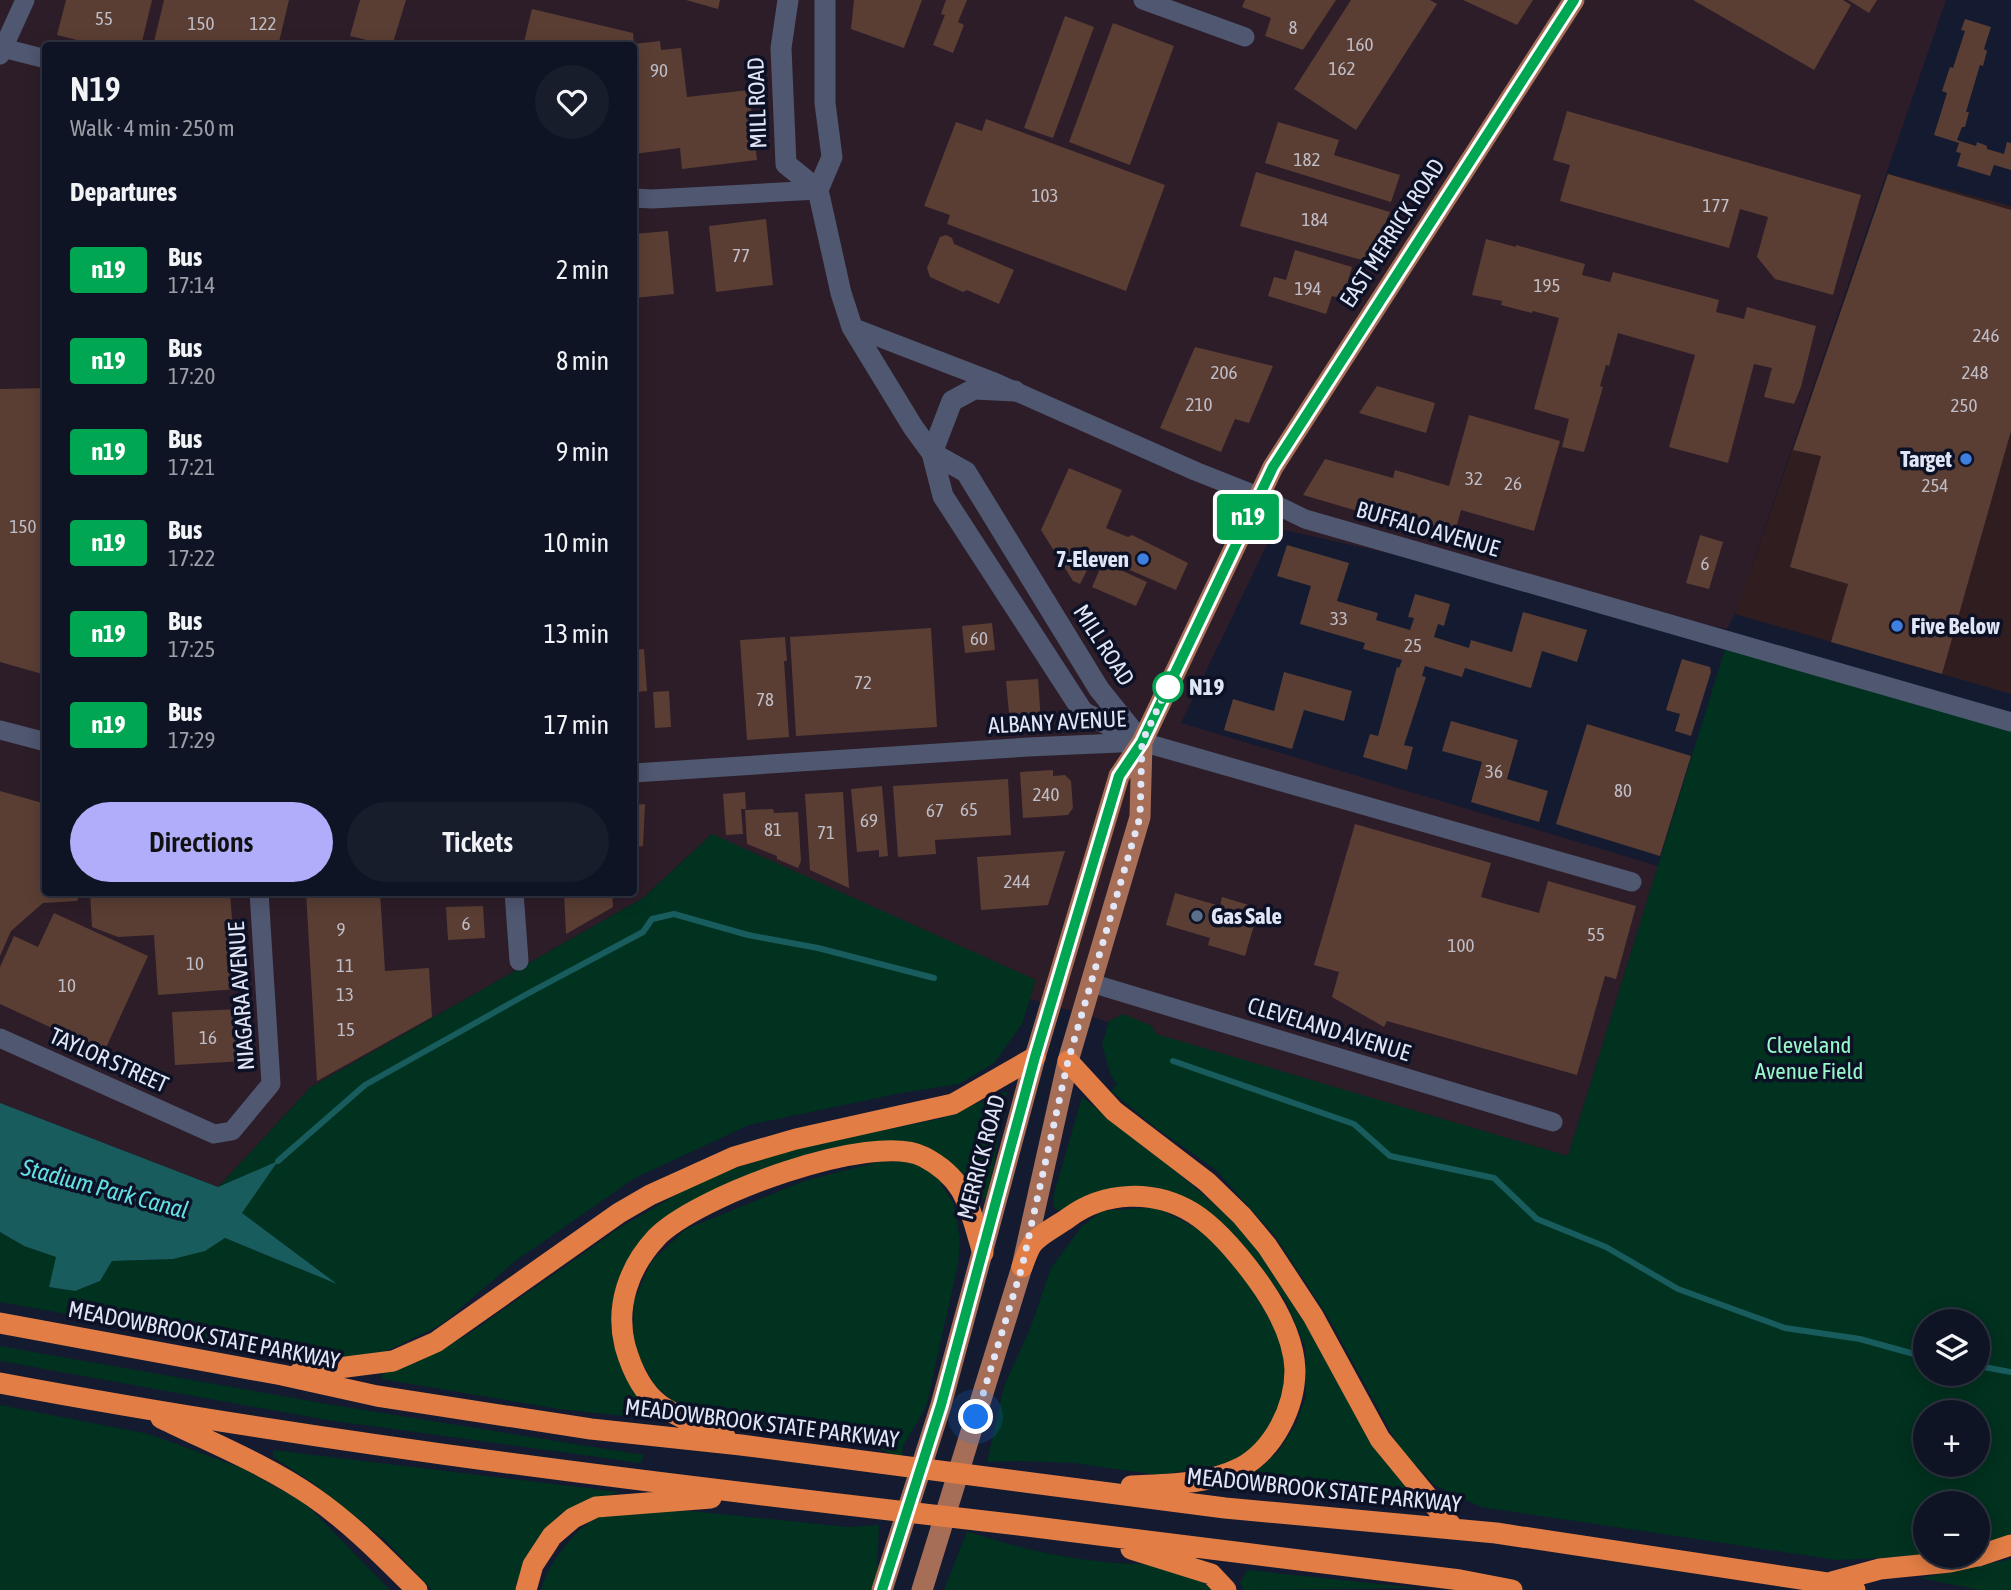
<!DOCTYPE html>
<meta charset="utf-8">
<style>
body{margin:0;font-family:"Asap Condensed",sans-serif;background:#181d2c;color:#f1f3f6;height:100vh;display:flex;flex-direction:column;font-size:26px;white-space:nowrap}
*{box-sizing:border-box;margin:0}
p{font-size:23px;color:#9b9ea6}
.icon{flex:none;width:38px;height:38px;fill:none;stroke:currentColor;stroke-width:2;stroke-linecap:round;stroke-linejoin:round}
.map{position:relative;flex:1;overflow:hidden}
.details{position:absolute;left:42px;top:42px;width:595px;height:854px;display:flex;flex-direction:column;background:#0f1424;border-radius:7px;box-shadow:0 4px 18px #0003,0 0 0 2px #2f3341}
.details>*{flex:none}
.badge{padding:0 14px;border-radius:5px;font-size:24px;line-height:46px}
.fabs{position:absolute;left:1913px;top:1309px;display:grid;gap:14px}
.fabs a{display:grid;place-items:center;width:77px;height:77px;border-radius:50%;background:#0f1424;box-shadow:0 4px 18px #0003,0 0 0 2px #2f3341;font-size:35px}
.you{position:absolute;width:35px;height:35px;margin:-18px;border:5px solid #fff;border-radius:50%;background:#1a73e8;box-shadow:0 0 0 10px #1a73e833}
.map>.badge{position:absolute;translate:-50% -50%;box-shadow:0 0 0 4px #fff}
h2{padding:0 28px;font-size:26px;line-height:63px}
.round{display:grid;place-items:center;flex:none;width:74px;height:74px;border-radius:37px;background:#181d2c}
.headline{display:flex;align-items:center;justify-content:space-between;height:119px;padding:0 28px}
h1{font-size:33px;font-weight:600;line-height:52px}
.primary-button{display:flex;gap:14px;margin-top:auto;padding:14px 28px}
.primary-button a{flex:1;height:80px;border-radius:42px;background:#b0aefa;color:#111;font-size:28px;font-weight:600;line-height:80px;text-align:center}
.primary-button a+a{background:#181d2c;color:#f1f3f6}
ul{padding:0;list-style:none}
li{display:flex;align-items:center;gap:21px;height:91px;padding:0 28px}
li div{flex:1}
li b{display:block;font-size:26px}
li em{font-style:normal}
li .badge{min-width:77px;font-weight:700;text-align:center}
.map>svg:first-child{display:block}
</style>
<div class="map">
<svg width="2011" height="1590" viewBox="0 0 2011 1590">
<rect width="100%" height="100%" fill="#141a30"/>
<path fill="#301d20" d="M1888,174L2011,206V694L1735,614Z"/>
<path fill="#2d1d28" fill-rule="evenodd" d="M0,0H1946L1735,614L1727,629L1275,528L1181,723L1658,866L1568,1156L1017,995L712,834L643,898L311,1087L218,1187L0,1103ZM46,46H634V892H46Z"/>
<path fill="#01311f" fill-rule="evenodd" d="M1725,649L2011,731V1534L1978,1546V1503H1925V1556L1837,1560L1481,1507L1434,1485L1399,1447L1328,1317L1275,1236L1215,1169L1156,1128L1111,1091L1117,1084L1111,1075L1102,1045L1109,1021L1123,1014L1152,1026L1156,1034L1568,1156ZM1925,1321H1978V1374H1925ZM1925,1412H1978V1465H1925Z
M712,834L1036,980L1022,1024L994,1063L959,1084L901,1093L749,1125L635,1178L514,1262L441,1325L378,1355L328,1361L0,1302V1232L24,1246L57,1257L49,1287L75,1291L100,1281L112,1261C156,1259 186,1263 225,1238L334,1282L241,1213L277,1162L218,1187L311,1087L643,898Z
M1007,1091L988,1198L978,1199C964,1170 950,1161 922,1147L700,1197L619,1283L611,1324L624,1366L654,1412L652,1419L558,1409L381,1379L383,1372L414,1363L467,1335L621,1227L688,1188L733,1169L796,1148L939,1119Z
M1082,1097L1171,1167L1236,1223L1275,1273L1414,1493L1409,1505L1204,1489L1254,1473L1277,1453L1296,1424L1306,1397L1305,1347L1286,1301L1247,1251L1212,1215L1098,1195L1058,1211L1053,1206V1197Z
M909,1161L943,1177L942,1186L954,1204L960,1239L958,1264L926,1407L903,1446L902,1459L869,1444L715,1422L689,1415L655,1386L633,1346L634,1300L651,1262L686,1229L804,1181L877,1162Z
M1156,1207L1202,1231L1243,1276L1282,1338L1287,1390L1265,1440L1238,1462L1158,1475L1073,1463L1021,1461L987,1462L1004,1386L1030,1329L1051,1268L1082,1226L1102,1211Z
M0,1346L333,1405L644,1455L641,1463L327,1420L0,1361Z
M0,1405L149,1434L242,1468L306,1504L390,1590H0Z
M273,1450L620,1492L562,1512L537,1541L516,1583L517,1590H432L385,1540L314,1484L273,1457Z
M670,1509L848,1527L879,1525L877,1578L872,1590H541C546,1566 576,1527 598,1517C612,1511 653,1510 670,1509Z
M967,1531C1012,1547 1058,1557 1105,1562C1149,1567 1176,1557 1212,1590H944Z
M2011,1559V1590H1979L1920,1578Z
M1247,1570L1419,1588L1244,1590L1240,1583Z"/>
<path fill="#185c5e" d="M0,1103L218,1187L278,1161L242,1213L337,1284L225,1238L205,1251L173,1259L112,1261L100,1281L75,1291L49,1287L56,1257L24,1246L0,1232Z"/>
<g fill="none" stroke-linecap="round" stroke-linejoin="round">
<path stroke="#185c5e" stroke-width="6" d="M1173,1061L1354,1124L1390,1156L1494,1178L1537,1219L1606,1247L1678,1289L1785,1328L1860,1339L1925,1357
M278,1161L365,1085L527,994L643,932L652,919L674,914L748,935L818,948L934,978
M1978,1366L2011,1372"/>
</g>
<path fill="#5a3e34" d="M66,0H152L141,46H101L57,35Z
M164,0H289L278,46H153Z
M360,0H406L392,46L350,36Z
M686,0H720L718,9Z
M854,0H922L904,48L851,29Z
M946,0H967L958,22L964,25L953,53L933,45L945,15L941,14Z
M1245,0H1336L1303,50L1265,36L1271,18L1242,7Z
M1351,0H1430L1437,4L1356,130L1294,89Z
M1463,0H1533L1517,25Z
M1693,0H1843L1851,5L1814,70Z
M1848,0H1877L1869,13Z
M532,9L633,33L634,44L660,41L661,50L681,48L687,97L749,90L757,160L682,169L680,148L634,154V46H523Z
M1065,16L1094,27L1053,138L1024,128Z
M1965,19L1991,27L1984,49L1987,51L1983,66L1980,65L1966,112H1969L1965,127H1962L1957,140L1976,146L1977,142L1987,146V149L2004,154L2007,142L2011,143V170L1994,165L1990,176L1957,166L1961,153L1956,152L1959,143L1934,135L1947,93L1942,91L1950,67L1953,68L1965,31L1961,30Z
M1113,23L1174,46L1130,165L1069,142Z
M1567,111L1861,195L1833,295L1775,279L1757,257L1768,217L1740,209L1729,248L1560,201L1570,165L1553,160Z
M986,119L1165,185L1126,291L947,224L950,215L924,206L956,122L982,131Z
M1278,122L1339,140L1334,155L1400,175L1391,202L1265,163Z
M1256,172L1390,212L1369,262L1240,226Z
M1888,174L2011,210V431L1942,674L1831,642L1848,584L1790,567L1821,456L1793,450Z
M766,219L773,285L716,292L709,226Z
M668,231L674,294L634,298V234Z
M946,235L952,238L954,244L1014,270L999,304L967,290L963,292L930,277L927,268L940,237Z
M1486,239L1516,247V245L1585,264L1582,275L1610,282L1613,272L1719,300L1716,312L1744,319L1747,307L1816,326L1801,387L1794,404L1764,397L1772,368L1754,364L1728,463L1669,447L1695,355L1618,333L1609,366L1606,365L1600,386L1603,387L1584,452L1562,447L1569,419L1534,409L1559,318L1533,311L1532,313L1501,305L1502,301L1472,295Z
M1295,250L1352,267L1343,299L1332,296L1326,314L1268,296L1274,277L1286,280Z
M1195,347L1273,366L1249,423L1235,419L1221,452L1160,428Z
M1377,386L1435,403L1426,433L1359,413Z
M46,388V675L0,662V389Z
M1469,415L1560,441L1534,531L1461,510L1453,539L1303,495L1325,459L1393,478L1395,470L1449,486Z
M1069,468L1122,490L1106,528L1128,537L1132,535L1188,563L1176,590L1095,555L1080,584L1073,581L1041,530Z
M1700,535L1723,542L1709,589L1686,583Z
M1287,545L1349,563L1337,601L1378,613L1376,620L1410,630L1414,618L1408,617L1415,594L1450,604L1444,626L1438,624L1434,637L1469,648L1471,640L1512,652L1523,612L1587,630L1577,662L1542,651L1531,688L1465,668L1462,677L1425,666L1422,676L1426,677L1404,745L1413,747L1407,770L1363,757L1370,734L1378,736L1397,667L1399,668L1402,660L1363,649L1365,643L1300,624L1311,586L1277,576Z
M1103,562L1147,582L1136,606L1092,587Z
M992,623L995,650L965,653L962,626Z
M931,628L937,727L796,736L790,637Z
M785,637L787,661H784L789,737L747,740L740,640Z
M644,649L647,691L634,692V650Z
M1682,659L1710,667L1711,672L1691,736L1675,731L1680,714L1666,710Z
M1284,672L1352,691L1344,721L1304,710L1292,749L1224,730L1233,699L1274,711Z
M1038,679L1041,721L1010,724L1006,681Z
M669,691L671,727L655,728L653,692Z
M1451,721L1518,740L1507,779L1548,791L1539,822L1471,802L1482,762L1442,751Z
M1587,724L1691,756L1660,856L1556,824Z
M1053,770V776L1065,775L1071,781L1073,808L1068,815L1023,818L1020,772Z
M1008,779L1011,835L935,840L936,854L898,857L893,786Z
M882,786L888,856L879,857V850L857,852L851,789Z
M0,791L46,804V892H81L77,901L43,903L11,931L0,956Z
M745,792L746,809H741L743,834L726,835L723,794Z
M843,792L849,888L810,870L805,794Z
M645,804L643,846L634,847V805Z
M773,809L774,813L798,812L801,861L798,868L777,859V856L747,844L745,810Z
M1355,824L1491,863L1481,897L1539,913L1548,881L1636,906L1616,979L1605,976L1577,1075L1387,1021L1384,1027L1332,997L1339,972L1314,965Z
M1065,851L1048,905L981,910L977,857Z
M90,892H230L237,989L158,995L154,935L118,937L92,927Z
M306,892H380L385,971L429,968L432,1017L317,1081Z
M564,892H612L613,907L566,934Z
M1175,893L1220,906L1222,897L1259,908L1245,956L1208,945L1210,938L1166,925Z
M483,906L485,938L448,940L446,907Z
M54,913L148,956L104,1052L0,1004V967L14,936L38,947Z
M242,1009L245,1061L175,1065L172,1012Z"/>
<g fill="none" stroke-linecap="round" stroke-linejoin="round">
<path stroke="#4f5771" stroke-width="19" d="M1143,0L1245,37
M3,48L46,59
M0,55L25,0
M634,198L652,199L818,190
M852,327L992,381L1195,471L1258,496L1305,519L2011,722
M0,730L46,742
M634,773L1028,747L1142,742L1632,882
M514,892L519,961
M1091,983L1553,1122
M0,1038L214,1134L232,1131L271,1084L259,892"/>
<path stroke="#4f5771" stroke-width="21" d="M788,0L781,48L786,164L818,190
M825,0V103L832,157L818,190L841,293L852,327L913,427L932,453L943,496L1083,712L1142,742
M932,453L966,472L1099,689L1136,735
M932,453L952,401L974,389L1015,391"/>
<path stroke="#a76e57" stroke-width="21" d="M882,1590L941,1405L1035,1057L1119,776L1142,742L1273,467L1574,0
M922,1590L1022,1267L1068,1061L1140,817L1142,742"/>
<path stroke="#e27d45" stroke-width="21" d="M1068,1061L1114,1111L1207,1182L1242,1216L1267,1246L1313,1316L1380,1439L1454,1529
M1022,1267C1025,1260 1028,1249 1033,1243C1042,1233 1057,1226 1068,1218C1104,1191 1154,1189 1193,1213C1217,1228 1239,1255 1256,1278C1275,1304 1294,1337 1295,1370C1295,1407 1274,1450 1240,1468C1205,1485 1169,1484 1131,1486
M0,1323L282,1375L377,1396L591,1429L741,1445L1225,1508L1496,1533L1827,1583L1855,1590
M299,1373L393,1361L436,1342L619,1213L650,1195L734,1157L796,1139L953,1104L1035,1057
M0,1383C337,1446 678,1486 1019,1525C1166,1543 1313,1562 1460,1580L1512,1590
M161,1418C212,1443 267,1465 313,1497C352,1524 384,1557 417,1590
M726,1438C707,1428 676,1417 660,1405C641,1391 631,1367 625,1346C615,1306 629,1267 656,1238C694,1197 873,1130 924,1157C968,1180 969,1209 983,1253
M1131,1549L1211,1574L1226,1590
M1978,1556L2011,1545
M1832,1582L1880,1569L1950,1562L1977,1556
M526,1590L533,1565L552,1536L573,1518L596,1507L711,1498"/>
</g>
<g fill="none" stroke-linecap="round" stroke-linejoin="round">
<defs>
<path id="line" d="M882,1590L941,1405L1035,1057L1119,776L1142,742L1273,467L1574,0"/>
</defs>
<use href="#line" stroke="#fff" stroke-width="16"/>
<use href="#line" stroke="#00a651" stroke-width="10"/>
<path stroke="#e1e6f6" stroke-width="7" stroke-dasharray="0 12.6" d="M976,1417L1022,1267L1068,1061L1140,817L1142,742L1172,678L1168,687"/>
</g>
<g fill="#3f7fe0" stroke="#0c1126" stroke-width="2.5">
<circle cx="1966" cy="459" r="7"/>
<circle cx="1143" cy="559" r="7"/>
<circle cx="1897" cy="626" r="7"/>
</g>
<circle fill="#fff" stroke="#00a651" stroke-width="3.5" cx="1168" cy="687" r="14"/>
<circle fill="#5c6f8a" stroke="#0c1126" stroke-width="2.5" cx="1197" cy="916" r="7"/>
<g text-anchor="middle" stroke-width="7" stroke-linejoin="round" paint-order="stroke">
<g font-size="19" fill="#bfbcc6">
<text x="104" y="25">55</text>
<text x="201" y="30">150</text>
<text x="263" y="30">122</text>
<text x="1293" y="34">8</text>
<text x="1360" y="51">160</text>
<text x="1342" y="75">162</text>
<text x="659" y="77">90</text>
<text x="1307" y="166">182</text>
<text x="1045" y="202">103</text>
<text x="1716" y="212">177</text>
<text x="1315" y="226">184</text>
<text x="741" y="262">77</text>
<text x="1547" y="292">195</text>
<text x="1308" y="295">194</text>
<text x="1986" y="342">246</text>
<text x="1224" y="379">206</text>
<text x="1975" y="379">248</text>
<text x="1199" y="411">210</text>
<text x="1964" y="412">250</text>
<text x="1474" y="485">32</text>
<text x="1513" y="490">26</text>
<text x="1935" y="492">254</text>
<text x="23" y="533">150</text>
<text x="1705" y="570">6</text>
<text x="1339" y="625">33</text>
<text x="979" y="645">60</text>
<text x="1413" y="652">25</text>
<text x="863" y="689">72</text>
<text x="765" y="706">78</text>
<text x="1494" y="778">36</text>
<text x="1623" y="797">80</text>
<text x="1046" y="801">240</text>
<text x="969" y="816">65</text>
<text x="935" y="817">67</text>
<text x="869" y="827">69</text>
<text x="773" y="836">81</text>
<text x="826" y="839">71</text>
<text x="1017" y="888">244</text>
<text x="466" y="930">6</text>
<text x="341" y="936">9</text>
<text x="1596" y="941">55</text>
<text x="1461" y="952">100</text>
<text x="195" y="970">10</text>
<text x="345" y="972">11</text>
<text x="67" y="992">10</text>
<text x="345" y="1001">13</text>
<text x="346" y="1036">15</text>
<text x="208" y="1044">16</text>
</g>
<g font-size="23" fill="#e1e6f6" stroke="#0c1126">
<text transform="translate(757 103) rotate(-92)" y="8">MILL ROAD</text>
<text transform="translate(1392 233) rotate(-57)" y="8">EAST MERRICK ROAD</text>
<text transform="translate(1428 529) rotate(16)" y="8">BUFFALO AVENUE</text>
<text transform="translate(1104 645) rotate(57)" y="8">MILL ROAD</text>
<text transform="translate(1057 722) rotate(-3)" y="8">ALBANY AVENUE</text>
<text transform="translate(241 996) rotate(-94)" y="8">NIAGARA AVENUE</text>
<text transform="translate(1329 1029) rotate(17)" y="8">CLEVELAND AVENUE</text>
<text transform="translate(109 1060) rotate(24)" y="8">TAYLOR STREET</text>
<text transform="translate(981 1157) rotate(-75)" y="8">MERRICK ROAD</text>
<text transform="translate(204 1335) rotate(11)" y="8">MEADOWBROOK STATE PARKWAY</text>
<text transform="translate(762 1423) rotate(7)" y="8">MEADOWBROOK STATE PARKWAY</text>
<text transform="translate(1324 1490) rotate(6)" y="8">MEADOWBROOK STATE PARKWAY</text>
</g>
<g font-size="23" font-weight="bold" fill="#e1e6f6" stroke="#0c1126" text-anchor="end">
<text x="1952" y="467">Target</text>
<text x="1129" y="567">7-Eleven</text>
<text x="1911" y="634" text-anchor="start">Five Below</text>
<text x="1211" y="924" text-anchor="start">Gas Sale</text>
</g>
<g font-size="23" font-weight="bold" fill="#e1e6f6" stroke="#0c1126" text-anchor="start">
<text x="1189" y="695">N19</text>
</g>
<g font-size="23" fill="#97f8ca" stroke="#0c1126">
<text x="1809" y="1053">Cleveland<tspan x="1809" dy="26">Avenue Field</tspan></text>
</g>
<g font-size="24" font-style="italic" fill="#62e1e4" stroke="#0c1126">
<text transform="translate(105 1189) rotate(15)" y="8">Stadium Park Canal</text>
</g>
</g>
</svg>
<div class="fabs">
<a><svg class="icon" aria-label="layers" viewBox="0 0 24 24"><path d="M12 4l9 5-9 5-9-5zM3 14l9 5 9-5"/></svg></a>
<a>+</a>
<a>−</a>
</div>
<div class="you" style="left:976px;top:1417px"></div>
<b class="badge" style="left:1248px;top:517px;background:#00a651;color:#fff">n19</b>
<section class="details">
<div class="headline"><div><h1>N19</h1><p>Walk · 4 min · 250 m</p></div><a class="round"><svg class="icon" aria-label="heart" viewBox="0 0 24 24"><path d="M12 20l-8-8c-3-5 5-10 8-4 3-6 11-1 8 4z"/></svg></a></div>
<h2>Departures</h2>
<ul>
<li><span class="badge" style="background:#00a651;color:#fff">n19</span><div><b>Bus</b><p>17:14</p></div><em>2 min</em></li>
<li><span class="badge" style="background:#00a651;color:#fff">n19</span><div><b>Bus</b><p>17:20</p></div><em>8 min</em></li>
<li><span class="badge" style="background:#00a651;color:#fff">n19</span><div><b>Bus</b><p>17:21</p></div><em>9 min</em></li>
<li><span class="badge" style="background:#00a651;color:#fff">n19</span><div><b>Bus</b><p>17:22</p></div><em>10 min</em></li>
<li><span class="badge" style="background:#00a651;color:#fff">n19</span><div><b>Bus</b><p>17:25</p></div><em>13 min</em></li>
<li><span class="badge" style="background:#00a651;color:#fff">n19</span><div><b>Bus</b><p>17:29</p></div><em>17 min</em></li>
</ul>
<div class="primary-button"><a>Directions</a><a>Tickets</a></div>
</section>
</div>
